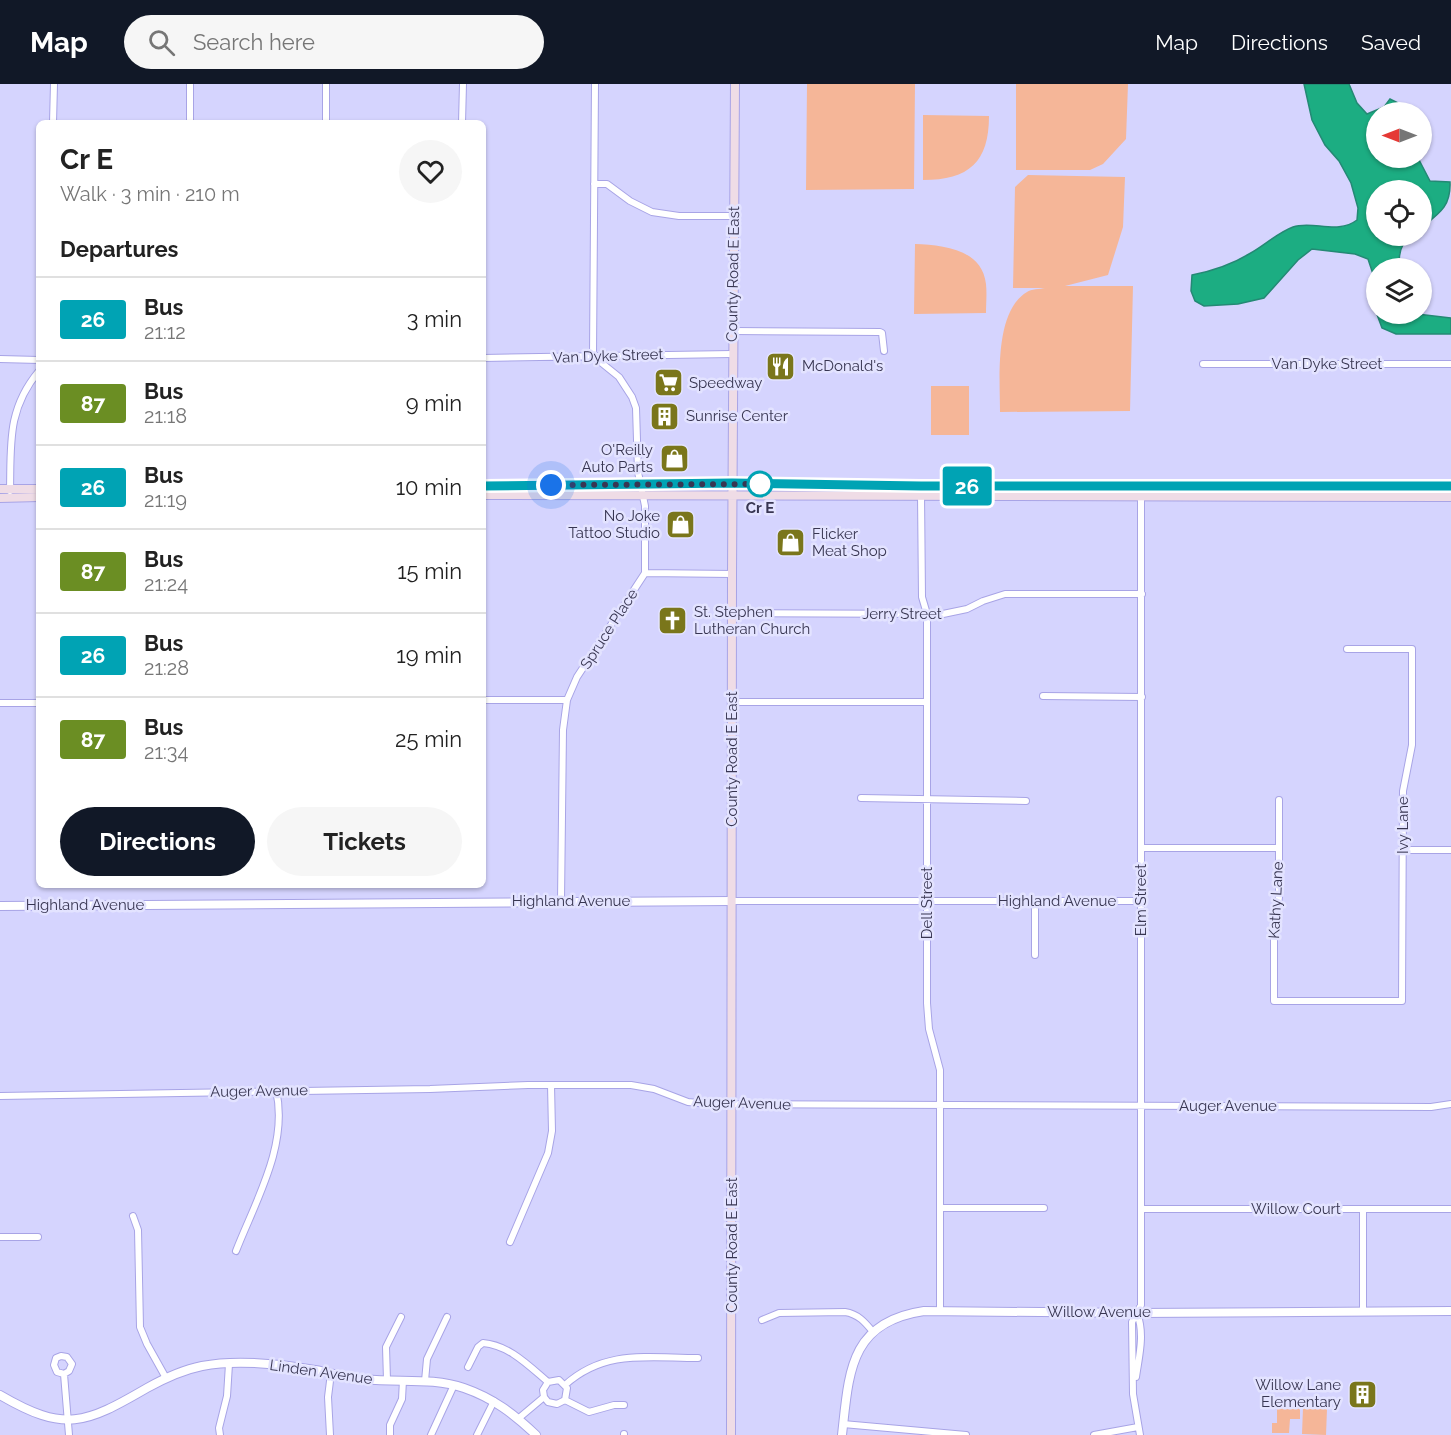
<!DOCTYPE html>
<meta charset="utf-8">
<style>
body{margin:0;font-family:Raleway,sans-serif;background:#f6f6f6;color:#222;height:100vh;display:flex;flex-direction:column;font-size:22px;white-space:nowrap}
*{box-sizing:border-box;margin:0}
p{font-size:20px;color:#767676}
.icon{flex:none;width:33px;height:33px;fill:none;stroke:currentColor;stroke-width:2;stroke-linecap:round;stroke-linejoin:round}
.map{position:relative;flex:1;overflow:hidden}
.sheet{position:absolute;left:36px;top:36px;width:450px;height:768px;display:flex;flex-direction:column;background:#fff;border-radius:9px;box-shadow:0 2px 4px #0004}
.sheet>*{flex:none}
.badge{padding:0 12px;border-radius:4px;font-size:21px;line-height:39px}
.needle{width:39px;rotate:270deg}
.fabs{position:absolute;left:1366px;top:18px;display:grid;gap:12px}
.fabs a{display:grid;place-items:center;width:66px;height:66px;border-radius:50%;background:#fff;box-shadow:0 2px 4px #0004;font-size:30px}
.you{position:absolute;width:30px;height:30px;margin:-15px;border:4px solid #fff;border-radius:50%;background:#1a73e8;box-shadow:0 0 0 9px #1a73e833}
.map>.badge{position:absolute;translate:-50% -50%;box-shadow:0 0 0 3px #fff}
h2{padding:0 24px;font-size:22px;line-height:54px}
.round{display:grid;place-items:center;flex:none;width:63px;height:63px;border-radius:32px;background:#f6f6f6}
.summary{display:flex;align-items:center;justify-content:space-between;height:102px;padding:0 24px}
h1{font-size:28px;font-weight:700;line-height:45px}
.button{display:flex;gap:12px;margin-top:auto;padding:12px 24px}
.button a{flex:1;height:69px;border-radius:36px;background:#111827;color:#fff;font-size:24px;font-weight:700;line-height:69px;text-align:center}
.button a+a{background:#f6f6f6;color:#222}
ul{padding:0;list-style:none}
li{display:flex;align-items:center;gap:18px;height:84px;padding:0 24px;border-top:2px solid #e0e0e0}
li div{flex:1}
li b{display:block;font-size:22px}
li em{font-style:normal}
li .badge{min-width:66px;font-weight:700;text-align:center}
header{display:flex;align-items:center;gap:36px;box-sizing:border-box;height:84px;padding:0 30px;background:#111827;color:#fff}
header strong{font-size:28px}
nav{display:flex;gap:33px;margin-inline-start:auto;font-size:21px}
.search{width:420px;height:54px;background:#f6f6f6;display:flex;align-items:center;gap:15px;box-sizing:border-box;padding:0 21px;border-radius:33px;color:#767676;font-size:22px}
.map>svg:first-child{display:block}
</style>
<header>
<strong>Map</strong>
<div class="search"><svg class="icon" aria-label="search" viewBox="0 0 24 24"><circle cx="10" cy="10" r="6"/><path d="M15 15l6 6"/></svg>Search here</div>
<nav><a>Map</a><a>Directions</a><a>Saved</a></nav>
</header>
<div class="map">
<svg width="1451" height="1351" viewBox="0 0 1451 1351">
<rect width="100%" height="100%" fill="#d5d4fe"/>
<path fill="#f5b698" d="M807,0H915L914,105L806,106Z
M1016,0H1128L1126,55L1103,80L1090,86H1016Z
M923,31L989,32C989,78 969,96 923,96Z
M1028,91L1125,93L1123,143L1108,191L1065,202H1133L1130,327L1000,328C1000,295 994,228 1027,208C1031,205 1040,205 1045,204H1013L1015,103Z
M915,160C943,161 982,165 986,200C987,210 986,220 986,229L914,230Z
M931,302H969V351H931Z
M1277,1323H1300V1335H1290L1289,1349H1272V1339H1277Z
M1303,1324L1327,1325L1326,1351L1302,1350Z"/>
<path fill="#1cad82" stroke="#248974" stroke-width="1.5" d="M1304,0H1349L1357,19L1367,30L1384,23L1390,15L1416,28H1377V74H1418L1430,97L1450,98C1451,122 1440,129 1422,143V106H1377V152H1411C1400,160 1398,172 1400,184H1377V230H1417L1451,234V250H1396L1382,244L1375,225L1373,190L1368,175L1355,170L1312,165L1298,176L1264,214L1238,220L1204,222L1195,217L1191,207L1192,191C1212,187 1231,181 1249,170C1264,162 1277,149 1293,143C1312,136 1338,151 1357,136L1358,124L1351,99L1339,77L1325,61L1312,36Z"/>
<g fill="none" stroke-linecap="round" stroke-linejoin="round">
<defs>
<path id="minor" d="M53,39L54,0
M190,39V0
M326,39V0
M462,39L463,0
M594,100H607L630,117L652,128L679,132H734
M733,247L880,248L882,249L884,267
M483,274L732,270
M0,275L39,276
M1203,280H1451
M10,407C11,360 7,325 39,287
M921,410L922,513L927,530V919L929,945L940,986V1227
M645,489L732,490
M732,529L943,530L967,525L983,517L1005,510H1142
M1043,612L1142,613
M483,616H567
M732,618H927
M0,619H39
M861,714L1026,717
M1279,716V813L1274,850V917H1402L1403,707L1412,661V565H1347
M1141,764H1279
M1403,766H1451
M561,817L563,646L567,616L577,593L645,489V422L638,388L636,324L632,313L619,293L593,272L595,0
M732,817H1141
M1035,817V871
M0,1012L430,1005L528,1001H631L654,1005L688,1018L708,1020L1431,1023L1451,1020
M941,1124H1044
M1141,1125H1450
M1363,1125V1227
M133,1132L138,1146L140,1243L147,1260L166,1294
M0,1153H38
M510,1158L548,1069L552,1047L551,1001
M236,1167C255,1118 289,1061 276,1006
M762,1236L779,1229L845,1228C858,1230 865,1238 873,1248
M468,1283L478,1263L483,1259C509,1261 529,1282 548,1298
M64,1290L69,1287L72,1280L67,1273L61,1272L56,1274L54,1281L57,1288L64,1290L69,1351
M1136,1293C1139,1272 1145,1250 1137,1229
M387,1296L386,1263L401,1233
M425,1297L427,1275L447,1233
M565,1301C605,1265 648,1274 698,1274
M565,1316L589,1328L614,1321H624
M519,1334L544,1313L543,1306L548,1298L559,1296L567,1304L565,1316L557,1320L548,1318L544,1313
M843,1340L966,1351
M220,1351L219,1344L227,1312L229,1280
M330,1351L328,1313L331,1289
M390,1351V1341L402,1315L403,1296
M431,1351L454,1301
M477,1351L494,1317
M624,1351V1350
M1094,1351L1138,1343
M1140,1351L1133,1310L1132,1238L1141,1221V402"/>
<path id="tertiary" d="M0,822L732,817
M0,1311C65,1349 85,1340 147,1304C165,1294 182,1286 202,1282C238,1275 280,1280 315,1286C332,1289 348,1294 365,1295C398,1299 432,1293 464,1304C493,1314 514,1330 536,1351
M842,1351C849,1289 849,1238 924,1227L1137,1229L1451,1227"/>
<path id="secondary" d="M483,402L732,399L921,402H1451
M0,405H39
M483,411L1451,413
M0,414L39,413
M731,1351L732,490L735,0"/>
</defs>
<use href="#minor" stroke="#a8a4e6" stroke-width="8"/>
<use href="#tertiary" stroke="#a8a4e6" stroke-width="10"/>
<use href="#secondary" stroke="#a8a4e6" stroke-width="10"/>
<use href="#minor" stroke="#fff" stroke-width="6"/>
<use href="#tertiary" stroke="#fff" stroke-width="8"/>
<use href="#secondary" stroke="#efdce6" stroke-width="8"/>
</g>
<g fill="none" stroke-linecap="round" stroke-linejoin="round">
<defs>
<path id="line" d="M483,402L732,399L921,402H1451"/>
</defs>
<use href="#line" stroke="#fff" stroke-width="14"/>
<use href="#line" stroke="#00a3b4" stroke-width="9"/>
<path stroke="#383652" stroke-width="6" stroke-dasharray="0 10.8" d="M551,401L762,400H760"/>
</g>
<defs>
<symbol id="restaurant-square" viewBox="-11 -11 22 22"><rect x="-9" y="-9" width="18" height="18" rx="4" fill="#7a761b" stroke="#e3e3ff"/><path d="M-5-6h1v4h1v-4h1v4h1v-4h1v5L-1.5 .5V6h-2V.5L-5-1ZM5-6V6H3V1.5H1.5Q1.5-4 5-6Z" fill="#fff"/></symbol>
<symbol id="supermarket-square" viewBox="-11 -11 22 22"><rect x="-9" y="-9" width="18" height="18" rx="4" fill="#7a761b" stroke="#e3e3ff"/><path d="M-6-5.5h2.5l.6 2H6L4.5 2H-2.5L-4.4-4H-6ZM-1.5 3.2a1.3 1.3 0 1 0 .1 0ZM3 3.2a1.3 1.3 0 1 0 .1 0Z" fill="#fff"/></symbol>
<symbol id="building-square" viewBox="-11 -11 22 22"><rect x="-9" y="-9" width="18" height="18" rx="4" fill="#7a761b" stroke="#e3e3ff"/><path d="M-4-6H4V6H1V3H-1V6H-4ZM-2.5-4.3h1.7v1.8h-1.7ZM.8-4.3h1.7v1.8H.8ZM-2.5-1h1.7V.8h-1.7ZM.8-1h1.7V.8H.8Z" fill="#fff"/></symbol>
<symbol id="shop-square" viewBox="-11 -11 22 22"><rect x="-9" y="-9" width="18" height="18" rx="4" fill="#7a761b" stroke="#e3e3ff"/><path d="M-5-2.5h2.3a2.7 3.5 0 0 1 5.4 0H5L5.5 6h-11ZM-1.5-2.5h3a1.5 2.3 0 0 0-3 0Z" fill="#fff"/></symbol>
<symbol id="church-square" viewBox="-11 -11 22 22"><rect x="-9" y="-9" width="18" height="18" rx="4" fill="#7a761b" stroke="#e3e3ff"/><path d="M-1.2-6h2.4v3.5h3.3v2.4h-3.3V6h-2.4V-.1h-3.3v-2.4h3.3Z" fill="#fff"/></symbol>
</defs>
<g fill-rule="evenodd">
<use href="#restaurant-square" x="764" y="266" width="33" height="33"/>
<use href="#supermarket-square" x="652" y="282" width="33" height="33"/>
<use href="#building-square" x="648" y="316" width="33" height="33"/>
<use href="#shop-square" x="658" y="358" width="33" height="33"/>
<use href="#shop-square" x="664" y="424" width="33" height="33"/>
<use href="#shop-square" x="774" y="442" width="33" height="33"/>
<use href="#church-square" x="656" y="520" width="33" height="33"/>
<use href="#building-square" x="1346" y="1294" width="33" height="33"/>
</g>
<circle fill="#fff" stroke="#00a3b4" stroke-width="3" cx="760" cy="400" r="12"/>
<g text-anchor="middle" stroke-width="5" stroke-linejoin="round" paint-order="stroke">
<g font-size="15" fill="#383652" stroke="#e3e3ff">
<text transform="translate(733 190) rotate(-89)" y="5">County Road E East</text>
<text transform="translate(608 272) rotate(-2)" y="5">Van Dyke Street</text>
<text x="1327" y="285">Van Dyke Street</text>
<text x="902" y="535">Jerry Street</text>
<text transform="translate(609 545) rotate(-57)" y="5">Spruce Place</text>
<text transform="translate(732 675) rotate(-90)" y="5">County Road E East</text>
<text transform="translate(1403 741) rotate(-90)" y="5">Ivy Lane</text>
<text transform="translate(1141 816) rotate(-90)" y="5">Elm Street</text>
<text transform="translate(1276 816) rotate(-87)" y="5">Kathy Lane</text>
<text x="571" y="822">Highland Avenue</text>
<text x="1057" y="822">Highland Avenue</text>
<text transform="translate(927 819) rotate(-90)" y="5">Dell Street</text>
<text x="85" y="826">Highland Avenue</text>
<text transform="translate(259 1007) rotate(-1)" y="5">Auger Avenue</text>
<text transform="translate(742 1019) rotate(2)" y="5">Auger Avenue</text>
<text x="1228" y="1027">Auger Avenue</text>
<text x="1296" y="1130">Willow Court</text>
<text transform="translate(732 1161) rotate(-90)" y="5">County Road E East</text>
<text x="1099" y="1233">Willow Avenue</text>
<text transform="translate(321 1288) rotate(8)" y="5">Linden Avenue</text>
</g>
<g font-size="15" fill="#383652" stroke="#e3e3ff" text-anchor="start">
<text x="802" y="287">McDonald's</text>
<text x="689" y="304">Speedway</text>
<text x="686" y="337">Sunrise Center</text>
<text x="653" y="371" text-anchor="end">O'Reilly<tspan x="653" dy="17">Auto Parts</tspan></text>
<text x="660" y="437" text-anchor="end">No Joke<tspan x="660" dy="17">Tattoo Studio</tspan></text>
<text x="812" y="455">Flicker<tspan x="812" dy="17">Meat Shop</tspan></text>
<text x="694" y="533">St. Stephen<tspan x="694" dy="17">Lutheran Church</tspan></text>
<text x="1341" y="1306" text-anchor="end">Willow Lane<tspan x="1341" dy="17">Elementary</tspan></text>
</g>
<g font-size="15" font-weight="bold" fill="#383652" stroke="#e3e3ff">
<text x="760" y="429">Cr E</text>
</g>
</g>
</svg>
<div class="fabs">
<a><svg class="needle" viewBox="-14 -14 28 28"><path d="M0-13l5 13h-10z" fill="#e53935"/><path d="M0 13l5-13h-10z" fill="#767676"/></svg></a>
<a><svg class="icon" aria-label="locate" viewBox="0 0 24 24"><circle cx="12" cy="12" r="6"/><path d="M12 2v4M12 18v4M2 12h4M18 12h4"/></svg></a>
<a><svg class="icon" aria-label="layers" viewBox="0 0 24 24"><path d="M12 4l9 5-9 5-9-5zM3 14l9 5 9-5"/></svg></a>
</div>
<div class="you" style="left:551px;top:401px"></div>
<b class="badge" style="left:967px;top:402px;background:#00a3b4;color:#fff">26</b>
<section class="sheet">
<div class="summary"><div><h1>Cr E</h1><p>Walk · 3 min · 210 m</p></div><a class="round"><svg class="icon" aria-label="heart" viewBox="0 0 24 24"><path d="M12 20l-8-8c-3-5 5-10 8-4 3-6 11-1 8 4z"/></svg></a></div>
<h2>Departures</h2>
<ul>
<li><span class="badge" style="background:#00a3b4;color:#fff">26</span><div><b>Bus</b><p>21:12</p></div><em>3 min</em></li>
<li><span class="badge" style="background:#6b8e23;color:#fff">87</span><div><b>Bus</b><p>21:18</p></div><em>9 min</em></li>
<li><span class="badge" style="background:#00a3b4;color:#fff">26</span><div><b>Bus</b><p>21:19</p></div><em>10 min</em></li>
<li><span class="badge" style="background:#6b8e23;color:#fff">87</span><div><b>Bus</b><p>21:24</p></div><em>15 min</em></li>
<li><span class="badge" style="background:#00a3b4;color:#fff">26</span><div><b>Bus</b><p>21:28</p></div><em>19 min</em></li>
<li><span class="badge" style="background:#6b8e23;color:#fff">87</span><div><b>Bus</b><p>21:34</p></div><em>25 min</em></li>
</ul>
<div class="button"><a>Directions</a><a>Tickets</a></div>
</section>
</div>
